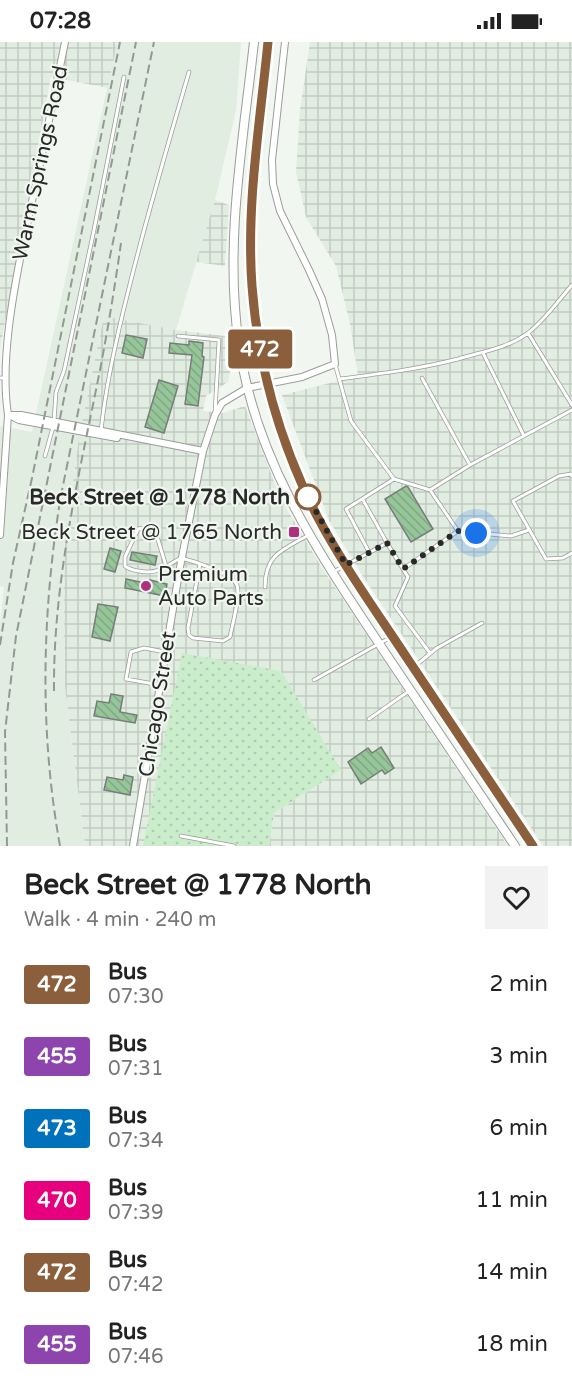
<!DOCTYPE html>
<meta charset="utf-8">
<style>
body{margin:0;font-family:"Varela Round",sans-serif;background:#f2f2f2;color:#222;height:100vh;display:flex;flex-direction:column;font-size:22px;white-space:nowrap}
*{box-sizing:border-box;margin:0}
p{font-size:20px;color:#767676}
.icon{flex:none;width:33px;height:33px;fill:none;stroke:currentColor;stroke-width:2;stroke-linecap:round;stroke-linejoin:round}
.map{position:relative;height:804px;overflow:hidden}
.panel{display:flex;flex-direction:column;background:#fff;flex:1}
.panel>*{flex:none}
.badge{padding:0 12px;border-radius:4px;font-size:21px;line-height:39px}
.you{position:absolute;width:30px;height:30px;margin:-15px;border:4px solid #fff;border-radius:50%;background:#1a73e8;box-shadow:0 0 0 9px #1a73e833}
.map>.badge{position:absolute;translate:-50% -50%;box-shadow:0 0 0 3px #fff}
.round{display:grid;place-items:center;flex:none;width:63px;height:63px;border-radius:0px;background:#f2f2f2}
.headline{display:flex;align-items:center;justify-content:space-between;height:102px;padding:0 24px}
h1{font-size:28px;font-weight:700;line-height:45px}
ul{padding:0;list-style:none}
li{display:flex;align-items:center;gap:18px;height:72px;padding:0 24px}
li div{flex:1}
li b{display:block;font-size:22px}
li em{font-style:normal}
li .badge{min-width:66px;font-weight:700;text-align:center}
.status{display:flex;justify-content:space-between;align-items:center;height:42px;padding:0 30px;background:#fff;direction:ltr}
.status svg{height:16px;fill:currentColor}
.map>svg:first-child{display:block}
</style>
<div class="status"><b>07:28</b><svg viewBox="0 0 49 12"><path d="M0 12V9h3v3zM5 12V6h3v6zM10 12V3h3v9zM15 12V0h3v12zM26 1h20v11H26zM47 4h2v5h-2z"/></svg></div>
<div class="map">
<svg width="572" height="804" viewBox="0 0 572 804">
<defs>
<pattern id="industrial-grid" width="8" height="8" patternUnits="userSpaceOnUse" patternTransform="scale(1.5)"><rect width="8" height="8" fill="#e2ede2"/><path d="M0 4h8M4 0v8" fill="none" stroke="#c2cbc2"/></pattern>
<pattern id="grass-dots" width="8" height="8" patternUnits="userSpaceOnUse" patternTransform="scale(1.5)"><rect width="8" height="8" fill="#caedcb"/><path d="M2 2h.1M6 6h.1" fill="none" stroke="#aecbae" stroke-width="1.8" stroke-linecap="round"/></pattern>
<pattern id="building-back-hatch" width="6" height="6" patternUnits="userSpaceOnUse" patternTransform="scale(1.5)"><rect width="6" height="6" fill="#95c598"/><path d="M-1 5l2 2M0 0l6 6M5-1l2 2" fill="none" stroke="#80a983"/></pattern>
</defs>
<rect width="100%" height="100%" fill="#f1f6f1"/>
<path fill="#e2ede2" d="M117,0H241L236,69L215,158L176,288L104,274L79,395L63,517L65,645L85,804H0V582L4,545L0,544V384L32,390Z"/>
<path fill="url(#industrial-grid)" d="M0,0H117L108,46L51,35L0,307Z
M310,0H572V804H543L362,533L329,478L282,353L358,334L350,282L336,224L306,175L296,130L300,68Z
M215,158L229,163L225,224L196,220Z
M104,274L176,288L225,294L230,331L228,340L206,354L203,369L223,371L245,364L277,447L288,469L322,526L508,804H269L274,771L341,728L146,804H85L65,645L63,517L79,395Z"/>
<path fill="url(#grass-dots)" d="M182,611L281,629L341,728L274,771L269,804H143Z"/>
<path fill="url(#building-back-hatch)" stroke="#787c78" stroke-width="1.5" d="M126,293L147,297L143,316L122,311Z
M189,299L203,301L202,314L204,315L198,364L185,362L192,313L169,311L170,301L189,303Z
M159,338L178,344L164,391L145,385Z
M406,444L408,445L433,487L411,500L385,457Z
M110,506L121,509L115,530L104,527Z
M132,510L157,514L155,523L130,518Z
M126,537L149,542L150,538L167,542L165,554L125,546Z
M98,562L118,565L110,599L92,595Z
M111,652L123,654L120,670L137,673L135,681L94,674L97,659L109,661Z
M381,705L394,726L385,732L382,728L361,742L348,720L368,706L372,711Z
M124,733L133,735L130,753L104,748L107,735L123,738Z"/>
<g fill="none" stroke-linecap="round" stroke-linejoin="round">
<defs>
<path id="lane" d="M528,291L572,363
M178,294L219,298L215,371
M483,311L524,394
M335,322L351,379L394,437L346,467L369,510
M0,336H3
M422,336L470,423
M339,337C379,332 419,327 458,317C481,310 508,306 528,291C545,278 558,259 572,243
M54,379L56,350L64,329L94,188L124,35
M101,389C106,340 117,293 129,246C147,173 168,102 189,30
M45,414L53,385
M572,434L571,432L559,434L513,459L546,517L563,516L572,511
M394,437L430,448L458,489
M430,448L470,423L572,368
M363,458L387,501
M166,524L156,491C150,486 145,485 138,487L125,515V524C130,528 133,528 139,529C158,533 165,524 181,516C193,519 232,531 237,543C241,554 232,583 230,595L223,599L193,596L189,593L188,586L200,522
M403,527L458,489L511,494L529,488
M335,529L387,501L408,535L395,564L430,611
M265,545C265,513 282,508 307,494
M415,624L437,606L482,581
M314,638L391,595
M160,643L126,637L131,610L144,606L165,610
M369,677L409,649
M181,794L234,804"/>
<path id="street" d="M8,373H21L203,409
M13,375L19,378L117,396
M0,493L8,373C0,320 13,251 24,197C38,131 52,66 65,0
M133,804L180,525L203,409L215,373L222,361L247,346L302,335L335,322L332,293L322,257L309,228L280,169L273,142L272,118L285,0"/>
<path id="secondary" d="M254,0C243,100 224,203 239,303C256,422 321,514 386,612C429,676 472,740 515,804
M268,0C260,81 247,163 252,244C258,324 280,403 317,474C343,523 376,569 407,616C449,679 491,741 533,804"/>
</defs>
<use href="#lane" stroke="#999e99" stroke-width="4.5"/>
<use href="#street" stroke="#999e99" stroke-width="8"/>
<use href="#secondary" stroke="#999e99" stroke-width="10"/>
<use href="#lane" stroke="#fff" stroke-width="3"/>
<use href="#street" stroke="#fff" stroke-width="6"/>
<use href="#secondary" stroke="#fff" stroke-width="8"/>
<path stroke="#949894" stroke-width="2" stroke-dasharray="9 4.5" stroke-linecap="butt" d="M0,603L13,521L32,436L120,0
M54,649C53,539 79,434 100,328C108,286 115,244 121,201
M7,804L5,690L16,594L136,0
M60,804C39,688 42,569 61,453L154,0"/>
</g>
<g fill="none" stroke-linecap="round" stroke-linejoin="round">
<defs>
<path id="line" d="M268,0C260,81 246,163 252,244C258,324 281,403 317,474C343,523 376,569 407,616C449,679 491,741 533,804"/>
</defs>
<use href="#line" stroke="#fff" stroke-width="14"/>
<use href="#line" stroke="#8b5e3c" stroke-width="9"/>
<path stroke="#282a28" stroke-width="6" stroke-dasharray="0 10.8" d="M308,455L307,453L346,523L387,501L403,527L458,489L476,491"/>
</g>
<circle fill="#fff" stroke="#8b5e3c" stroke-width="3" cx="308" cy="455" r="12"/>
<g fill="#ae307f" stroke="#f1f6f1" stroke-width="2">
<rect x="288" y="484" width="12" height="12" rx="3"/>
<circle cx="146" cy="544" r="6"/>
</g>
<g text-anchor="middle" stroke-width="4.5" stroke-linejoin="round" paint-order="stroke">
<g font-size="21" fill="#282a28" stroke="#f1f6f1">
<text transform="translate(40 121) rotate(-78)" y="7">Warm Springs Road</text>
<text transform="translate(157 662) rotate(-81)" y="7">Chicago Street</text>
</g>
<g font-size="21" font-weight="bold" fill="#282a28" stroke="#f1f6f1" text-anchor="end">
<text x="290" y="462">Beck Street @ 1778 North</text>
</g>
<g font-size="21" fill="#282a28" stroke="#f1f6f1" text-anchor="end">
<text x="282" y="497">Beck Street @ 1765 North</text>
<text x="158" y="539" text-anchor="start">Premium<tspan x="158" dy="24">Auto Parts</tspan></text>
</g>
</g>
</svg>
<div class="you" style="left:476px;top:491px"></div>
<b class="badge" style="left:260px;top:307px;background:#8b5e3c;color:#fff">472</b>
</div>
<section class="panel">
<div class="headline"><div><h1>Beck Street @ 1778 North</h1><p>Walk · 4 min · 240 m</p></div><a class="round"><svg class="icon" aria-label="heart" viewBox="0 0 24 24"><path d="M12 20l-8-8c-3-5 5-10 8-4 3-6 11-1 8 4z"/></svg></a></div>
<ul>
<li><span class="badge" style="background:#8b5e3c;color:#fff">472</span><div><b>Bus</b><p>07:30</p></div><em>2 min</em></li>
<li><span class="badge" style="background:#8e44ad;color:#fff">455</span><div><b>Bus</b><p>07:31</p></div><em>3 min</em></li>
<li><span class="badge" style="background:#0072bc;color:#fff">473</span><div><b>Bus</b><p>07:34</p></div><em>6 min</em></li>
<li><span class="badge" style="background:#e6007e;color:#fff">470</span><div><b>Bus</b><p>07:39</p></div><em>11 min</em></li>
<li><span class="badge" style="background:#8b5e3c;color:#fff">472</span><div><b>Bus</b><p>07:42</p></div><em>14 min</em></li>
<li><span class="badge" style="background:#8e44ad;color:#fff">455</span><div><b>Bus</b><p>07:46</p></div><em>18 min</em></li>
</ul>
</section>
